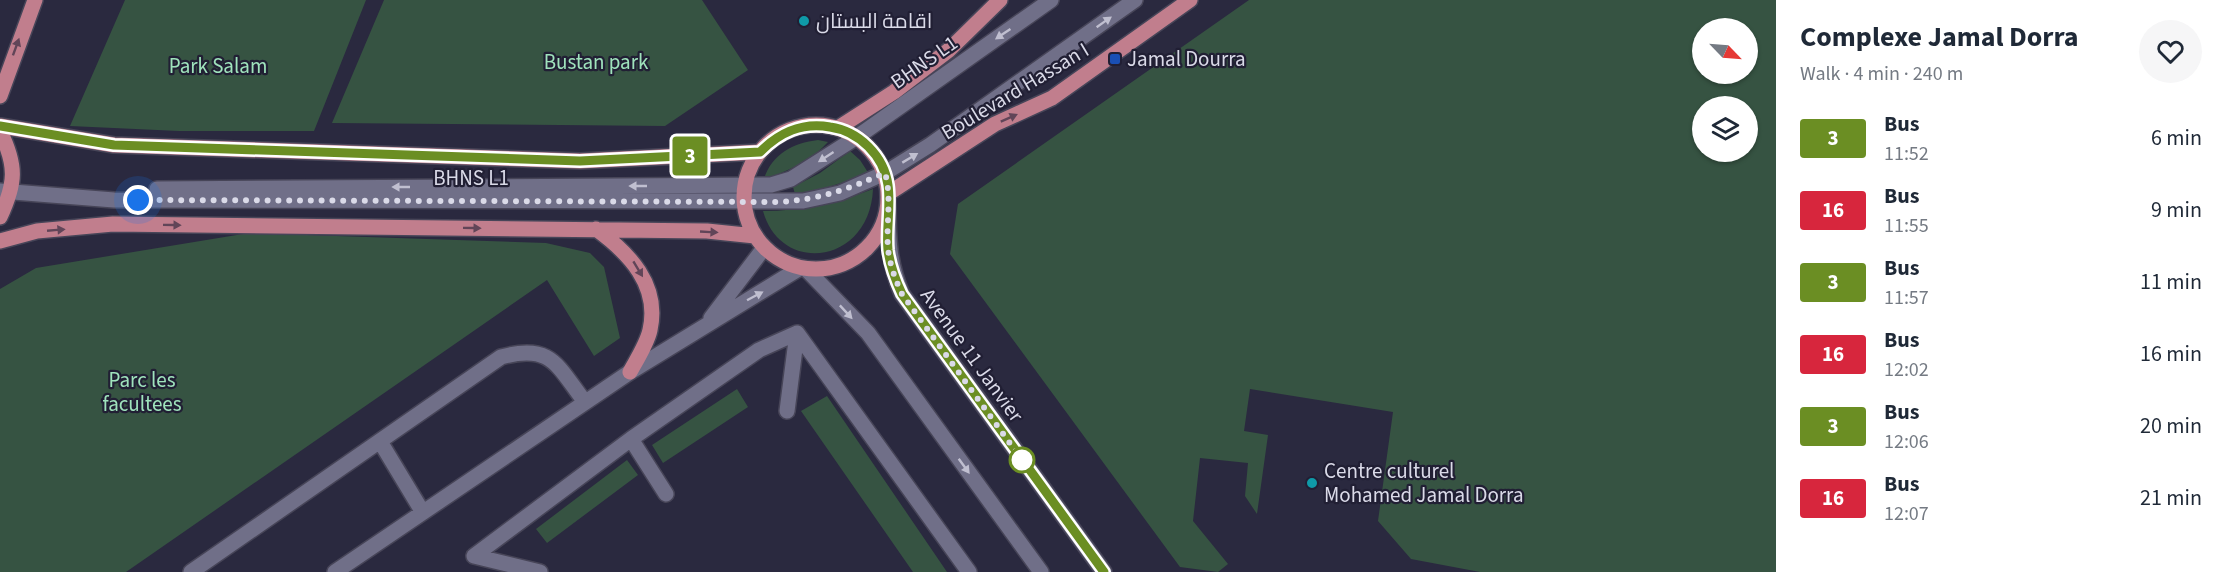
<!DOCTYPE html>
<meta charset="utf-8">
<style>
body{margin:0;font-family:"Source Sans 3",Cairo,sans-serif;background:#f6f6f7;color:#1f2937;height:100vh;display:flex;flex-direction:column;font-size:22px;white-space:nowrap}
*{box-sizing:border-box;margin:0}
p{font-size:20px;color:#747a83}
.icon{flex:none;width:33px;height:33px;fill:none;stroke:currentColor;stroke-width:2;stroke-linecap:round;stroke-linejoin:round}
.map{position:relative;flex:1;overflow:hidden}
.panel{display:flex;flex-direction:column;background:#fff;width:450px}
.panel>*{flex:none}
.badge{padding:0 12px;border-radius:4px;font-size:21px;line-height:39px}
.needle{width:39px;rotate:115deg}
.buttons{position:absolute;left:1692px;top:18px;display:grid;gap:12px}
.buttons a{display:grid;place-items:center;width:66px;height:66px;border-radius:50%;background:#fff;box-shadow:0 2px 4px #0004;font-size:30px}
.you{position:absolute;width:30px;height:30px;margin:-15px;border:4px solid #fff;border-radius:50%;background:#1a73e8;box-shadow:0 0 0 9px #1a73e833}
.map>.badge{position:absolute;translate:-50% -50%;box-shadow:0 0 0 3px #fff}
.round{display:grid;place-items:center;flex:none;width:63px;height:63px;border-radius:32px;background:#f6f6f7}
.overview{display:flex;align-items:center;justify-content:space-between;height:102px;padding:0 24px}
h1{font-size:28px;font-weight:700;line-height:45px}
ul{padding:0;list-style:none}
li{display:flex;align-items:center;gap:18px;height:72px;padding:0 24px}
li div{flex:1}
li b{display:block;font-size:22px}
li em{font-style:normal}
li .badge{min-width:66px;font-weight:700;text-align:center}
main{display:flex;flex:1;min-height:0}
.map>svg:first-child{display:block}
</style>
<main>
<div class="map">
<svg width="1776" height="572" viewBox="0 0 1776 572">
<rect width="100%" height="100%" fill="#2a293f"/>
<path fill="#365342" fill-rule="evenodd" d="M125,0H366L314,131H179L70,126Z
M384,0H702L748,70L665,126L332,123Z
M1249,0H1776V572H1480L1411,559L1378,521L1393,412L1250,389L1244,431L1268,435L1257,514L1245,496L1248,463L1200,458L1193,521L1228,564L1218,572L1180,567L950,254L958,204ZM1702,28H1748V74H1702ZM1702,106H1748V152H1702Z
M818,140L828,142C810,162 788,171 764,179C772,154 793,143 818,140Z
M850,151L860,160L869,174L819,190L795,194L793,187L820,173Z
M873,189C870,264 781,276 763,211C802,211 836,203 873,189Z
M249,233L546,243L590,253L604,267L620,338L594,356L547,280L126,572H0V289L36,268Z
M737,389L748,407L663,463L652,445Z
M827,396L947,572H913L801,411Z
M627,460L638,475L547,543L536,529Z"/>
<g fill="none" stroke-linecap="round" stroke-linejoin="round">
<defs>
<path id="minor" d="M157,189L771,185L791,179L857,137L1051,0
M0,191L114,200L803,201L840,193L885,173L930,145L1135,0
M888,206C888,238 889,264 902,294L1104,572
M806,269L868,333L1041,572
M711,318L764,248
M797,333L969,572
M787,411L797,333
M631,439L666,494
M381,443L422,511
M474,556L631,439L759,350L797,333
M474,556L540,572
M191,572L501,357C552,343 557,366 585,402
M335,572L630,372L800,268"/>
<path id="major" d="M0,96L35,0
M744 197a72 72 0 1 1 144 0a72 72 0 1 1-144 0Z
M0,126L114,145L580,161L760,152
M838,128L894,92L949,50L1000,0
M0,131C17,166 16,183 0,217
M889,193L995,124L1052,98L1190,0
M596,229C629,253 660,285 650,330C647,344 637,359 630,372
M0,241L37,231L113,224L707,231L755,236"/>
</defs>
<use href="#minor" stroke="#474558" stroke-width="18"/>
<use href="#major" stroke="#474558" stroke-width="18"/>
<use href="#minor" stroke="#706f88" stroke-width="15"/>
<use href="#major" stroke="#c17e8d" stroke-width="15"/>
</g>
<defs><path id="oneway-solid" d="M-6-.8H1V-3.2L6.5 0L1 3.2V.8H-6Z" transform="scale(1.5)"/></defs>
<g fill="#c0bfd0">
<use href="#oneway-solid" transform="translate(1104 22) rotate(-35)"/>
<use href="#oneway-solid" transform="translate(1003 34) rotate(146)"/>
<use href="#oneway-solid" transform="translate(826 157) rotate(147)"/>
<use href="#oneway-solid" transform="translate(910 158) rotate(-31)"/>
<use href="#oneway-solid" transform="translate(638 186) rotate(180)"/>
<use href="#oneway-solid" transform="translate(401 187) rotate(180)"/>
<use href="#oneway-solid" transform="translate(755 296) rotate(-28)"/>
<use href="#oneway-solid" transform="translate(846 312) rotate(47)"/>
<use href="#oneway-solid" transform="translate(964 466) rotate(54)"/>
</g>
<g fill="#614558">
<use href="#oneway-solid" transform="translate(16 47) rotate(-70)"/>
<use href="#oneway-solid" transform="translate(1009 118) rotate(-24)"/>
<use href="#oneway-solid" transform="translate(172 225) rotate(1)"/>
<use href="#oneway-solid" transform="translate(472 228) rotate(1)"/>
<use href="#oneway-solid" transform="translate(56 230) rotate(-5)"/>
<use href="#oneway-solid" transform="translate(709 232) rotate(3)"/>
<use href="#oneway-solid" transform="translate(638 269) rotate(59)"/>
</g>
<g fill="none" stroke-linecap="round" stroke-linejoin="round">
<defs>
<path id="line" d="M0,126L114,145L580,161L760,152C780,132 802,122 830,127C859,131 884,156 888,185C891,206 886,229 888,250C890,266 895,279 902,294L1104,572"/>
</defs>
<use href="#line" stroke="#fff" stroke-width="14"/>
<use href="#line" stroke="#6b8e23" stroke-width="9"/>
<path stroke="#dadae8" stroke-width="6" stroke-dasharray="0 10.8" d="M138,200L778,202C819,200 848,189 885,173C892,197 886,223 888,249C890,265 895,279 902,294L1022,460"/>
</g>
<g fill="#0f9aa8" stroke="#211f34" stroke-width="2">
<circle cx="804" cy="21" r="6"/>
<circle cx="1312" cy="483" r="6"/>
</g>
<rect fill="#1a4fb4" stroke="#211f34" stroke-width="2" x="1109" y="53" width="12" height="12" rx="3"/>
<circle fill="#fff" stroke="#6b8e23" stroke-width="3" cx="1022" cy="460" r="12"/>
<g text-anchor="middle" stroke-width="4.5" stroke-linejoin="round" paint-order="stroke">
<g font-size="21" fill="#dadae8" stroke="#211f34" text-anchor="start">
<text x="816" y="28">اقامة البستان</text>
<text x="1127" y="66">Jamal Dourra</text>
<text x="1324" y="478">Centre culturel<tspan x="1324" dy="24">Mohamed Jamal Dorra</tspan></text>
</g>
<g font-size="21" fill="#9fe3bc" stroke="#211f34">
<text x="596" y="69">Bustan park</text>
<text x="218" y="73">Park Salam</text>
<text x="142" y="387">Parc les<tspan x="142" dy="24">facultees</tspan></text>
</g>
<g font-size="21" fill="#dadae8" stroke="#211f34">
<text transform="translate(924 62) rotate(-35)" y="7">BHNS L1</text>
<text transform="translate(1015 91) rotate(-31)" y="7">Boulevard Hassan I</text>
<text x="471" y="185">BHNS L1</text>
<text transform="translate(972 355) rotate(54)" y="7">Avenue 11 Janvier</text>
</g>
</g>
</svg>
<div class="buttons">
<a><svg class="needle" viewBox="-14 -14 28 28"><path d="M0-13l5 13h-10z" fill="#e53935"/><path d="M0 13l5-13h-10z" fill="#747a83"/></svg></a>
<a><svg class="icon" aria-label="layers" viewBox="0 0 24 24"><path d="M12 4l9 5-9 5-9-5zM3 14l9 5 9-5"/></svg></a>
</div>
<div class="you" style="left:138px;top:200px"></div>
<b class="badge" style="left:690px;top:156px;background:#6b8e23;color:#fff">3</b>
</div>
<section class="panel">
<div class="overview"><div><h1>Complexe Jamal Dorra</h1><p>Walk · 4 min · 240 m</p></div><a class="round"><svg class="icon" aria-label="heart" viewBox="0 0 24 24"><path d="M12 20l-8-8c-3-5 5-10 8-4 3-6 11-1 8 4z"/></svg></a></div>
<ul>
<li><span class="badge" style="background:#6b8e23;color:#fff">3</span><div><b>Bus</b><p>11:52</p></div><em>6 min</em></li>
<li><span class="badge" style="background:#d7263d;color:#fff">16</span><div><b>Bus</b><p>11:55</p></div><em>9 min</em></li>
<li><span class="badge" style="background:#6b8e23;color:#fff">3</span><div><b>Bus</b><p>11:57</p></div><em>11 min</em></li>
<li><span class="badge" style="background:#d7263d;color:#fff">16</span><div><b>Bus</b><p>12:02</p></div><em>16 min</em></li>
<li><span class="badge" style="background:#6b8e23;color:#fff">3</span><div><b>Bus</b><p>12:06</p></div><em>20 min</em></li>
<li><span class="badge" style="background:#d7263d;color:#fff">16</span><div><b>Bus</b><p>12:07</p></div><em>21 min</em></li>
</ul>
</section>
</main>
